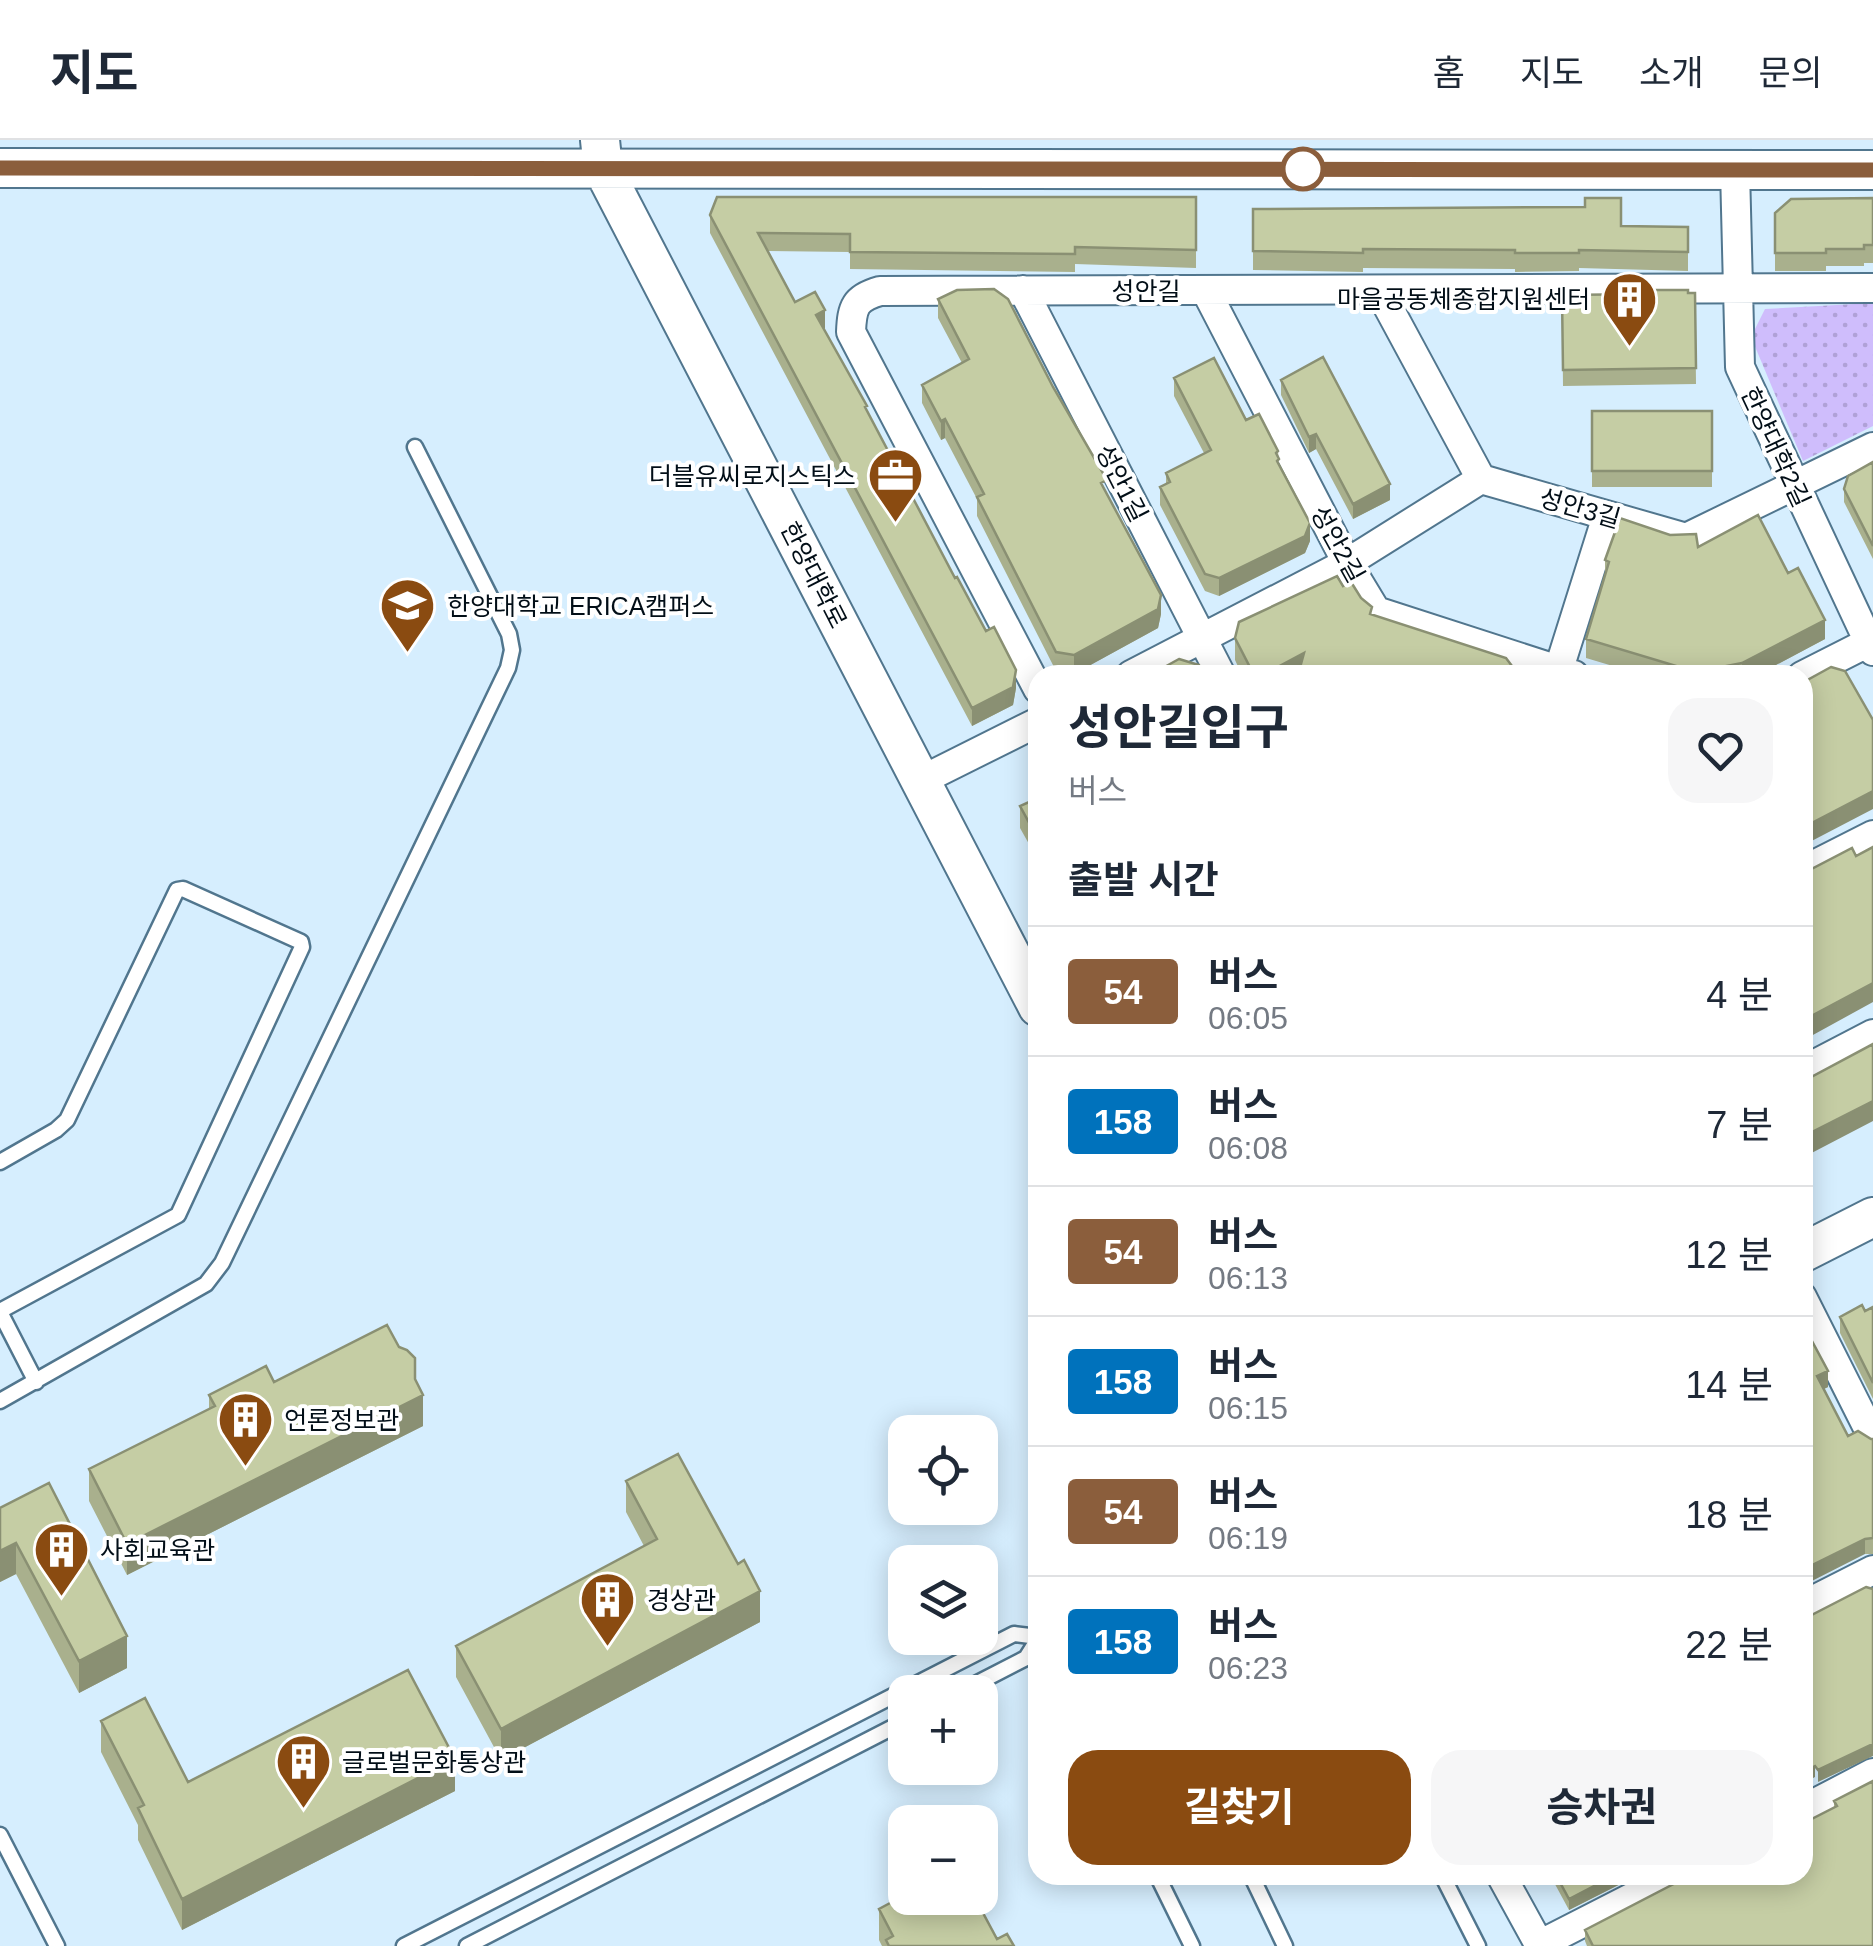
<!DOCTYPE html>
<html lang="ko">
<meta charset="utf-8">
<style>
body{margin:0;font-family:Helvetica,"Noto Sans KR",sans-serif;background:#f6f6f7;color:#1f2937;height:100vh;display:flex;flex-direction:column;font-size:38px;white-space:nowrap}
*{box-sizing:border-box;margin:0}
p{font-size:32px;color:#747a83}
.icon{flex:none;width:55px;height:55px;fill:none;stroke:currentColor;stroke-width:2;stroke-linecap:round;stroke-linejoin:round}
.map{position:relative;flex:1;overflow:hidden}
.drawer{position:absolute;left:1028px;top:525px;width:785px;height:1220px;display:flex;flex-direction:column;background:#fff;border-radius:30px;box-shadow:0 5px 25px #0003}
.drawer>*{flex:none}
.badge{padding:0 20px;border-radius:8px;font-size:35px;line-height:65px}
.controls{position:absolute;left:888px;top:1275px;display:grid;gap:20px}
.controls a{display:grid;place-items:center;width:110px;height:110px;border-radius:20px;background:#fff;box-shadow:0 5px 25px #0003;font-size:50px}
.map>.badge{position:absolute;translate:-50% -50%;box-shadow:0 0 0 5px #fff}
h2{padding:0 40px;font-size:38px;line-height:90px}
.round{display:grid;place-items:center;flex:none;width:105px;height:105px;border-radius:30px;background:#f6f6f7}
.head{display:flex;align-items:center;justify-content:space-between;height:170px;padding:0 40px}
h1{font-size:48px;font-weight:700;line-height:75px}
.button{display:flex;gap:20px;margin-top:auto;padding:20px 40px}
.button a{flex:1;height:115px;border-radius:30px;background:#8a4b11;color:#fff;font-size:40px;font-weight:700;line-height:115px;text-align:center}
.button a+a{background:#f6f6f7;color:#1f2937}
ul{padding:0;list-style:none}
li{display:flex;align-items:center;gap:30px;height:130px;padding:0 40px;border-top:2px solid #e0e1e3}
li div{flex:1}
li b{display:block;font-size:38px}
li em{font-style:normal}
li .badge{min-width:110px;font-weight:700;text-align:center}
header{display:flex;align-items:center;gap:60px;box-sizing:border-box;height:140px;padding:0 50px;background:#fff;border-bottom:2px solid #e0e1e3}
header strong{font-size:48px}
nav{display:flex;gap:55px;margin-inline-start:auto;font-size:35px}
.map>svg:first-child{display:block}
</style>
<header>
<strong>지도</strong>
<nav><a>홈</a><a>지도</a><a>소개</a><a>문의</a></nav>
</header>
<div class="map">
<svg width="1873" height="1806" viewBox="0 0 1873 1806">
<defs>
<pattern id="grass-dots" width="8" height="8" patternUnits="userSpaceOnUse" patternTransform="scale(2.5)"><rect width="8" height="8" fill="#cfbdfc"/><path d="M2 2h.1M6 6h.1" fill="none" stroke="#b0a1d7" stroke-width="1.8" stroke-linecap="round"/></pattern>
</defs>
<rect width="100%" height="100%" fill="#d6eefe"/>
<path fill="url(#grass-dots)" d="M1873,163V286L1803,321L1751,197L1765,169Z"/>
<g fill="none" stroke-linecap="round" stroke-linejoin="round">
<defs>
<path id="lane" d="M0,1022L56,990L67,980L177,750L183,749L301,802L302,807L178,1075L0,1171
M0,1172L36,1242
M0,1261L206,1144L222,1123L508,528L512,510L509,494L415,307
M960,1552L1026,1518L1038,1499
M0,1695L57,1806
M1157,1735L1192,1806
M1251,1735L1285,1806
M1442,1735L1478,1806
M404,1806L1014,1494L1038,1497
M467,1806L905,1581"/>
<path id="street" d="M1735,30L1740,227L1873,511
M1023,150L1221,535
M1379,150L1481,339L1686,398L1873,307
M1206,151L1347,423L1376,471L1574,535
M1131,535L1347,423L1481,339
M1557,535L1607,376
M1802,536L1873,500
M1038,549L851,192C852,167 855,158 880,151L1873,148
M920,641L1038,582
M1802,731L1873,695
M1802,931L1873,894
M1802,1157L1873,1298
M1802,1466L1873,1430
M1802,1670L1873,1633
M1501,1735L1540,1806
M1539,1805L1676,1735"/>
<path id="secondary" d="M600,0L603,29L1038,867
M0,28L1873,30
M1802,1113L1873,1077"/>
</defs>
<use href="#lane" stroke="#51768e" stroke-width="19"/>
<use href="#street" stroke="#51768e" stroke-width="32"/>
<use href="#secondary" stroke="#51768e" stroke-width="42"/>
<use href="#lane" stroke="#fff" stroke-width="14"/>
<use href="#street" stroke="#fff" stroke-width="28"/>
<use href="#secondary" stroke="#fff" stroke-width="38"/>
</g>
<path fill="#a9b08d" d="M1196,57V128L1075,124V132L850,129V112L768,111L795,162L825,188L824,189L955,438L1016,548L1013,565L972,586L710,93V75Z
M1873,58V123H1864V126H1826V131H1775V73Z
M1585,67L1621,86L1688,87V131L1579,128V131L1515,132V129L1363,128V132L1253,130V69Z
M1695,153L1696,244L1563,246L1562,155Z
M938,159L1107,354L1161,474L1158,488L1074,534L1056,531L977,376V359L945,298L941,300L922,263V245L962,223L938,178Z
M1174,238L1246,280L1278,311L1279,325L1310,401L1305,413L1219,456L1205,451L1160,365V347L1166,344V333L1204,313L1174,256Z
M1281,240L1390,360L1353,379L1316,309L1309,313L1281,255Z
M1592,271H1712V347H1592Z
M1873,322V419L1844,362V349Z
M1698,407L1825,499L1757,535H1643L1586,518V499L1605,434V420Z
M1343,446L1372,474L1515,535H1242L1235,520V498Z
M1038,658V720L1020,688V666Z
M1873,1167V1259L1840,1193V1177L1865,1171Z
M1802,1189L1828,1247L1824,1249L1848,1296L1873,1299V1414H1865Z
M399,1207L415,1239L423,1286L127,1435L89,1361V1329L209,1269V1255L274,1242Z
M626,1341L760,1482L501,1620L456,1537V1506L644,1406L626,1372Z
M0,1368L127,1528L79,1553L16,1434L0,1442Z
M101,1581L188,1642L455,1651L182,1790L138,1700V1685L101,1612Z
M1873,1641V1806H1587L1585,1801V1790L1685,1738L1802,1735L1834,1667V1661Z
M1550,1735H1638L1569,1770Z
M879,1769L997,1799L1014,1806H882L879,1800Z"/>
<path fill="#8a9073" d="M825,170V188L816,193V175Z
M945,279V298L941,300V281Z
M1316,294V309L1309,313V297Z
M1390,344V360L1353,379V364Z
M1310,383V401L1305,413L1219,456V438Z
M1161,455V474L1158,488L1074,534V515Z
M1825,480V499L1757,535H1742V523Z
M1304,513V535H1263Z
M1016,530V548L1013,565L972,586V568Z
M1873,651V669L1802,706V688Z
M1873,843V862L1802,901V881Z
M1873,961V981L1802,1018V997Z
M1828,1231V1247L1817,1252V1236Z
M423,1255V1286L127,1435V1404Z
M1865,1399V1414L1802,1446V1430Z
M16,1403V1434L0,1442V1411Z
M760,1451V1482L501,1620V1589Z
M127,1496V1528L79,1553V1521Z
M1873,1604V1616L1818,1642V1630Z
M455,1619V1651L182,1790V1759Z
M1815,1626V1637L1802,1644V1633Z
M1615,1735H1638L1569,1770V1759Z"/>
<path fill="#c5cda4" stroke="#8a9073" stroke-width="2.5" d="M717,57H1196V110L1075,107V114L850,112V94L758,93L795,162L815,152L825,170L816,175L867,266L865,267L955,438L957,437L986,491L994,487L1016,530L1013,547L972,568L710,75Z
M1585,58H1621V86L1688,87V112L1579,110V113H1515V110L1363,109V113L1253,111V69L1585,67Z
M1873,58V105H1864V109H1826V113H1775V73L1791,59Z
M994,149L1008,159L1053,247L1107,340L1101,343L1161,455L1158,469L1074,515L1056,512L977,357L984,354L945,279L941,281L922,245L969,219L938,159L957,150Z
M1651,150H1688V153H1695L1696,228L1563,230L1562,155L1651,154Z
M1323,217L1390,344L1353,364L1316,294L1309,297L1281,240Z
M1214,218L1246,280L1259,274L1278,311L1276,313L1279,319L1277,321L1310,383L1305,396L1219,438L1205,434L1160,347L1170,342L1166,333L1211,310L1174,238Z
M1592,271H1712V331H1592Z
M1873,322V406L1844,349L1848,336Z
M1758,375L1788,433L1798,428L1825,480L1742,523L1696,532L1586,499L1609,422L1605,420L1620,378L1670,395L1696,394L1698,407Z
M1337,436L1343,446L1351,442L1361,458L1372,467L1370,474L1506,518L1515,530L1514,535H1298L1304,513L1263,535H1254L1235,498L1239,482Z
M1179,519L1199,525L1204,535H1150Z
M1831,527L1845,531L1873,580V651L1802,688V543Z
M1038,658V699L1020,666Z
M1873,707V843L1802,881V734L1852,708L1856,716Z
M1873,904V961L1802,997V942Z
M1862,1165L1865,1171L1873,1167V1243L1840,1177Z
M387,1185L399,1207L407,1210L415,1218V1239L423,1255L127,1404L89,1329L215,1266L209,1255L266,1226L274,1242Z
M1805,1188L1828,1231L1817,1236L1848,1296L1858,1291L1871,1299H1873V1398L1865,1399L1802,1430V1189Z
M678,1314L738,1424L744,1420L760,1451L501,1589L456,1506L657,1399L626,1341Z
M49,1343L127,1496L79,1521L16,1403L0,1411V1368Z
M1866,1447L1873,1449V1604L1818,1630L1815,1626L1802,1633V1480Z
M408,1530L455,1619L182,1759L138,1668L144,1665L101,1581L145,1558L188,1642Z
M1873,1641V1806H1593L1585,1790L1685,1738L1687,1735H1802V1684L1837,1666L1834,1661Z
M1556,1735H1615L1569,1759Z
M905,1755V1758H964L966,1761L975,1758L997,1799L1007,1794L1014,1806H889L886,1800L893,1796L879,1769Z"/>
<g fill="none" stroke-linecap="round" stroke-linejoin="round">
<defs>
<path id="line" d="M0,28L1873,30"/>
</defs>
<use href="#line" stroke="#fff" stroke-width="22"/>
<use href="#line" stroke="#8b5e3c" stroke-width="15"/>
</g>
<defs>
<symbol id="building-pin" viewBox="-11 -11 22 30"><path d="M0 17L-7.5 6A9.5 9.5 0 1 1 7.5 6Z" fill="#8a4b11" stroke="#fff"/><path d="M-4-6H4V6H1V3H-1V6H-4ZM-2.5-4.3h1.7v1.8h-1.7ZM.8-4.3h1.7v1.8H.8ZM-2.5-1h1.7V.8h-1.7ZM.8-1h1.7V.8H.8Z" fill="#fff"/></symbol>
<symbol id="office-pin" viewBox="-11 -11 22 30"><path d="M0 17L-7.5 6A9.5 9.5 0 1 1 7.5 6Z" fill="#8a4b11" stroke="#fff"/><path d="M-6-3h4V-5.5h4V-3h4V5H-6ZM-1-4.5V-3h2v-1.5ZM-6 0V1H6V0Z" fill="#fff"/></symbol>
<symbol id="university-pin" viewBox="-11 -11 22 30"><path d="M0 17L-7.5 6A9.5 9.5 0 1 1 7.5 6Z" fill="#8a4b11" stroke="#fff"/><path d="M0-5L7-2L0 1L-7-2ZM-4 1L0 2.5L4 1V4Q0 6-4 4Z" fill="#fff"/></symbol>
</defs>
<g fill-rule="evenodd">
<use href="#building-pin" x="1598" y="128" width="63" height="86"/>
<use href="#office-pin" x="864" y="304" width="63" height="86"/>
<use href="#university-pin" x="376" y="434" width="63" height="86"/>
<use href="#building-pin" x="214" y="1248" width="63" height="86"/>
<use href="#building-pin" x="30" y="1378" width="63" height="86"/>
<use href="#building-pin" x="576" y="1428" width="63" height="86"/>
<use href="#building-pin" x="272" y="1590" width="63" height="86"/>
</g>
<circle fill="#fff" stroke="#8b5e3c" stroke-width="5" cx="1303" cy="29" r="20"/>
<g text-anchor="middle" stroke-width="8" stroke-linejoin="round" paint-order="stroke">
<g font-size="25" fill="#020e17" stroke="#fff">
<text x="1146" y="160">성안길</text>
<text transform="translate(1776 307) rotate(65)" y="9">한양대학2길</text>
<text transform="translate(1122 343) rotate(63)" y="9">성안1길</text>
<text transform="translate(1580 368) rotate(16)" y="9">성안3길</text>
<text transform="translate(1338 404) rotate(61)" y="9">성안2길</text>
<text transform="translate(814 435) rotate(63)" y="9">한양대학로</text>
</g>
<g font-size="25" fill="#020e17" stroke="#fff" text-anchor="start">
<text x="1590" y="168" text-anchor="end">마을공동체종합지원센터</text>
<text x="856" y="345" text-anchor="end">더블유씨로지스틱스</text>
<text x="447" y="475">한양대학교 ERICA캠퍼스</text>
<text x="284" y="1289">언론정보관</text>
<text x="100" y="1419">사회교육관</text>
<text x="647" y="1469">경상관</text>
<text x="342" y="1631">글로벌문화통상관</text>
</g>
</g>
</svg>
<div class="controls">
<a><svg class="icon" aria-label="locate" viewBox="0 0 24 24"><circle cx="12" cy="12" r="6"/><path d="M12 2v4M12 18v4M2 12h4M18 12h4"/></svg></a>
<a><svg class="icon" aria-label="layers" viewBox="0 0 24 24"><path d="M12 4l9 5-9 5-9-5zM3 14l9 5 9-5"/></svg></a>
<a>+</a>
<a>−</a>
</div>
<section class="drawer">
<div class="head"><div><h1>성안길입구</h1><p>버스</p></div><a class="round"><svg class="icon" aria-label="heart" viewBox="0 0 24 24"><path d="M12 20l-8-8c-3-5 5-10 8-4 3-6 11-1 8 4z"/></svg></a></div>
<h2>출발 시간</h2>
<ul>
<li><span class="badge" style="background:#8b5e3c;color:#fff">54</span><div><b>버스</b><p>06:05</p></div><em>4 분</em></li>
<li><span class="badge" style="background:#0072bc;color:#fff">158</span><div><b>버스</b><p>06:08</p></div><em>7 분</em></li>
<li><span class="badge" style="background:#8b5e3c;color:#fff">54</span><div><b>버스</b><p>06:13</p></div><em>12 분</em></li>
<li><span class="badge" style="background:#0072bc;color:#fff">158</span><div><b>버스</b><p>06:15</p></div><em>14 분</em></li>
<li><span class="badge" style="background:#8b5e3c;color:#fff">54</span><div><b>버스</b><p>06:19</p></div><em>18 분</em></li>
<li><span class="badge" style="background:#0072bc;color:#fff">158</span><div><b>버스</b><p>06:23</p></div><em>22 분</em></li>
</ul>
<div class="button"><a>길찾기</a><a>승차권</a></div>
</section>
</div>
